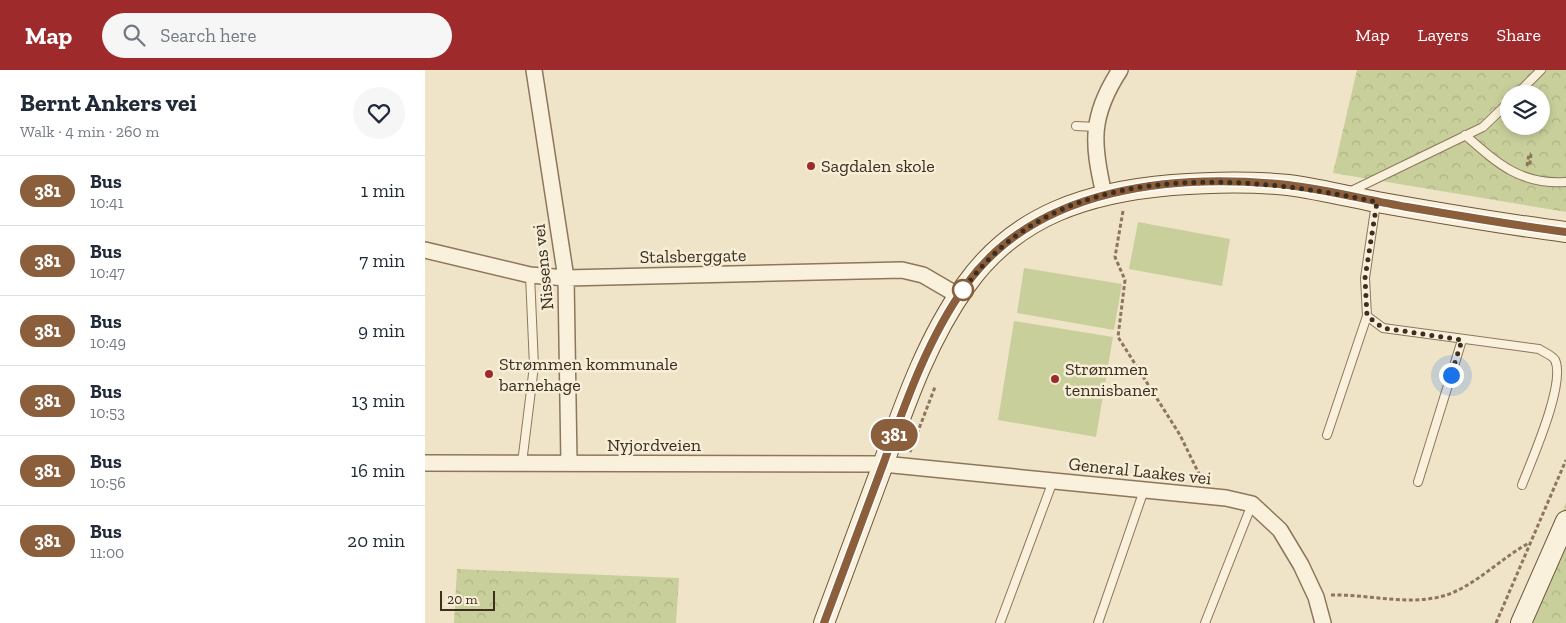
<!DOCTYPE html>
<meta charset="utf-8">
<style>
body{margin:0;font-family:"Zilla Slab",serif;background:#f6f6f7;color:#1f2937;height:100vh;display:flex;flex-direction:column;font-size:19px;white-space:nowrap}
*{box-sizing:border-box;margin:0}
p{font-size:16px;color:#747a83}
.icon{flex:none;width:28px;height:28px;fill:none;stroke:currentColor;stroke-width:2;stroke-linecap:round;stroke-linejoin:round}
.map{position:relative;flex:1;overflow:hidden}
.panel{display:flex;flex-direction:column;background:#fff;width:425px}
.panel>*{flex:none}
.badge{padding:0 10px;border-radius:16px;font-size:18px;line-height:32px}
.fabs{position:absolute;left:1075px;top:15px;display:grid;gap:10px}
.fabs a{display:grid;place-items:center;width:50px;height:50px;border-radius:50%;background:#fff;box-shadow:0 2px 8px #0003;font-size:25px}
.scale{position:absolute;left:15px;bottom:12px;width:55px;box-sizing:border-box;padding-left:5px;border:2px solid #3d2e20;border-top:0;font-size:14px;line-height:18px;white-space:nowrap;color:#3d2e20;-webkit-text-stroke:4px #f7eed8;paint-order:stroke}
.you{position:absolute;width:25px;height:25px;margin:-12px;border:4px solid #fff;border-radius:50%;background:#1a73e8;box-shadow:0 0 0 8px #1a73e833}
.map>.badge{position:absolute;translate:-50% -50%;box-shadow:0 0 0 2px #fff}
.round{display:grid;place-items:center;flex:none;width:52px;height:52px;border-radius:26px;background:#f6f6f7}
.headline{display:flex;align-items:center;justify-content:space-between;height:85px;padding:0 20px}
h1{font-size:24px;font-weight:800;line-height:38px}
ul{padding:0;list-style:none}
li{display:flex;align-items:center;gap:15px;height:70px;padding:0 20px;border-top:1px solid #e0e1e3}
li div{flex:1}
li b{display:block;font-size:19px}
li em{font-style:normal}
li .badge{min-width:55px;font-weight:700;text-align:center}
header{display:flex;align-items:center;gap:30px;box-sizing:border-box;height:70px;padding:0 25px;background:#9e2a2b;color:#fff}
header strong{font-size:24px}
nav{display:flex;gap:28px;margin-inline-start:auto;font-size:18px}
.search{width:350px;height:45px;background:#f6f6f7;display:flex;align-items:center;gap:12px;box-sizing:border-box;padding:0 18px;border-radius:28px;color:#747a83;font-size:19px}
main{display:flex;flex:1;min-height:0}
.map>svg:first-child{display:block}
</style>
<header>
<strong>Map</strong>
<div class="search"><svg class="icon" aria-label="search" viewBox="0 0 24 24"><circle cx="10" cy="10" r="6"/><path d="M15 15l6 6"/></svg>Search here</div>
<nav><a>Map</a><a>Layers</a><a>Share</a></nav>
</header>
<main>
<section class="panel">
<div class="headline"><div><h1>Bernt Ankers vei</h1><p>Walk · 4 min · 260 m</p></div><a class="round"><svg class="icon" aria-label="heart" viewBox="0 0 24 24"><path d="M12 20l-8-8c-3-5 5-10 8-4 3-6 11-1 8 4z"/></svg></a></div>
<ul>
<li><span class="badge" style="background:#8b5e3c;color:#fff">381</span><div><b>Bus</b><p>10:41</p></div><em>1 min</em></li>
<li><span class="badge" style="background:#8b5e3c;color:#fff">381</span><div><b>Bus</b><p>10:47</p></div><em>7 min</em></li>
<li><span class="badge" style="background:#8b5e3c;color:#fff">381</span><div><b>Bus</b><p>10:49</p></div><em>9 min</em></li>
<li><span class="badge" style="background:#8b5e3c;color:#fff">381</span><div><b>Bus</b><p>10:53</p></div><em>13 min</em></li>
<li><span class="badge" style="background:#8b5e3c;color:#fff">381</span><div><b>Bus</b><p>10:56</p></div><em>16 min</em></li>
<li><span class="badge" style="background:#8b5e3c;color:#fff">381</span><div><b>Bus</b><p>11:00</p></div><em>20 min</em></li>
</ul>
</section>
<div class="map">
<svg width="1141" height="553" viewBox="0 0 1141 553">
<defs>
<pattern id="forest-crowns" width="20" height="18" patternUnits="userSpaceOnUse" patternTransform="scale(1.25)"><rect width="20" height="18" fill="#c9cf9b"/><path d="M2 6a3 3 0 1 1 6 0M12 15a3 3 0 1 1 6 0" fill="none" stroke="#aeb285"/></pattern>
</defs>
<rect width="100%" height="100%" fill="#f0e4c8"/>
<path fill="url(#forest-crowns)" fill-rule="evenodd" d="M932,0H1141V142L908,103ZM1084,24H1116V56H1084Z
M1141,432V553H1098Z
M32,499L254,508L251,553H29Z"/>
<path fill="#c9cf9b" d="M713,152L805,169L797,216L704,199Z
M599,198L697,214L689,260L592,243Z
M589,251L688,267L671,367L573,350Z"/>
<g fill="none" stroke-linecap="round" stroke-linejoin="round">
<defs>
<path id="lane" d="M1092,24L1116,0
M651,56L671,57
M1040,65C1072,93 1095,115 1141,112
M924,122L1058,57L1084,32
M951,133L940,208L942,246L958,258L1114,279C1118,282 1127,285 1130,290C1141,313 1107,389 1097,415
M902,365L942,246
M97,393L109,296L105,205
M993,412L1037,270
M575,553L628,411
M673,553L719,420
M780,553L827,434"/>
<path id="street" d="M109,0L141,208L144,393
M679,124C667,73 665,46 695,0
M0,180L105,205L141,208L477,200L498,205L534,226
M0,393L458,394L801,428L827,434L855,460L876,495L891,527L898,553"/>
<path id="secondary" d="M399,553C419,500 439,446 459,392C481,331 503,268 541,215C591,144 665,122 747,115C785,112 824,111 863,115C893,119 922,126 952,132C1014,143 1078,154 1141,162
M1096,553L1141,451"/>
</defs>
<use href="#lane" stroke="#8d765c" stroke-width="10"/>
<use href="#street" stroke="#8d765c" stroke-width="18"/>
<use href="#secondary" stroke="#6f573f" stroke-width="22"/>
<path stroke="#8d765c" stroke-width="3" stroke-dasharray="4 2.5" stroke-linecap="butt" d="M1106,84L1105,93H1109
M1102,96L1104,84H1106
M698,141L690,187L700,210L693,267L755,365L777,410
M485,382L510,317
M906,525C946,524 989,538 1027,523C1055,511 1078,487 1104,473
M1071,553L1141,390"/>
<use href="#lane" stroke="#faf1dc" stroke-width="8"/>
<use href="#street" stroke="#faf1dc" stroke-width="15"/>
<use href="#secondary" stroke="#faf1dc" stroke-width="20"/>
</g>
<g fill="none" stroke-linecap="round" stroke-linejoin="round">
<defs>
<path id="line" d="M399,553C419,499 439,446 459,392C481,331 503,268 541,215C612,116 751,103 863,115C903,120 942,130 982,137C1035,146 1088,155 1141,162"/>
</defs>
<use href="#line" stroke="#fff" stroke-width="11"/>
<use href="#line" stroke="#8b5e3c" stroke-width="8"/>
<path stroke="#3d2e20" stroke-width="5" stroke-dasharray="0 9" d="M538,220L534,226C625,88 810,102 952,132L940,208L942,246L958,258L1037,270L1026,305"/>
</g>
<g fill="#9e2a2b" stroke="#f7eed8" stroke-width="2">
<circle cx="386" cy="96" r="5"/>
<circle cx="64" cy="304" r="5"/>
<circle cx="630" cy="309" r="5"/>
</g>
<circle fill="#fff" stroke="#8b5e3c" stroke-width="2.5" cx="538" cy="220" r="10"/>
<g text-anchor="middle" stroke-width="5" stroke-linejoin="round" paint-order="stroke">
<g font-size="18" fill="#3d2e20" stroke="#f7eed8" text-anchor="start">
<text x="396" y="102">Sagdalen skole</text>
<text x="74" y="300">Strømmen kommunale<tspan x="74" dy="21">barnehage</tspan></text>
<text x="640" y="305">Strømmen<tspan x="640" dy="21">tennisbaner</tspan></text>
</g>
<g font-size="18" fill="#3d2e20" stroke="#f7eed8">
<text transform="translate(268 186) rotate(-1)" y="6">Stalsberggate</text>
<text transform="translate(118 197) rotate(-96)" y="6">Nissens vei</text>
<text x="229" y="381">Nyjordveien</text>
<text transform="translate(715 401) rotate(6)" y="6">General Laakes vei</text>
</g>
</g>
</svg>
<div class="fabs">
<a><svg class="icon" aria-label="layers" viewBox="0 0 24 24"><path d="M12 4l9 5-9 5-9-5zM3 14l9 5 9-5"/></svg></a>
</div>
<div class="scale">20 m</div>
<div class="you" style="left:1026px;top:305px"></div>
<b class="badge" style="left:469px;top:365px;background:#8b5e3c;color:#fff">381</b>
</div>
</main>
